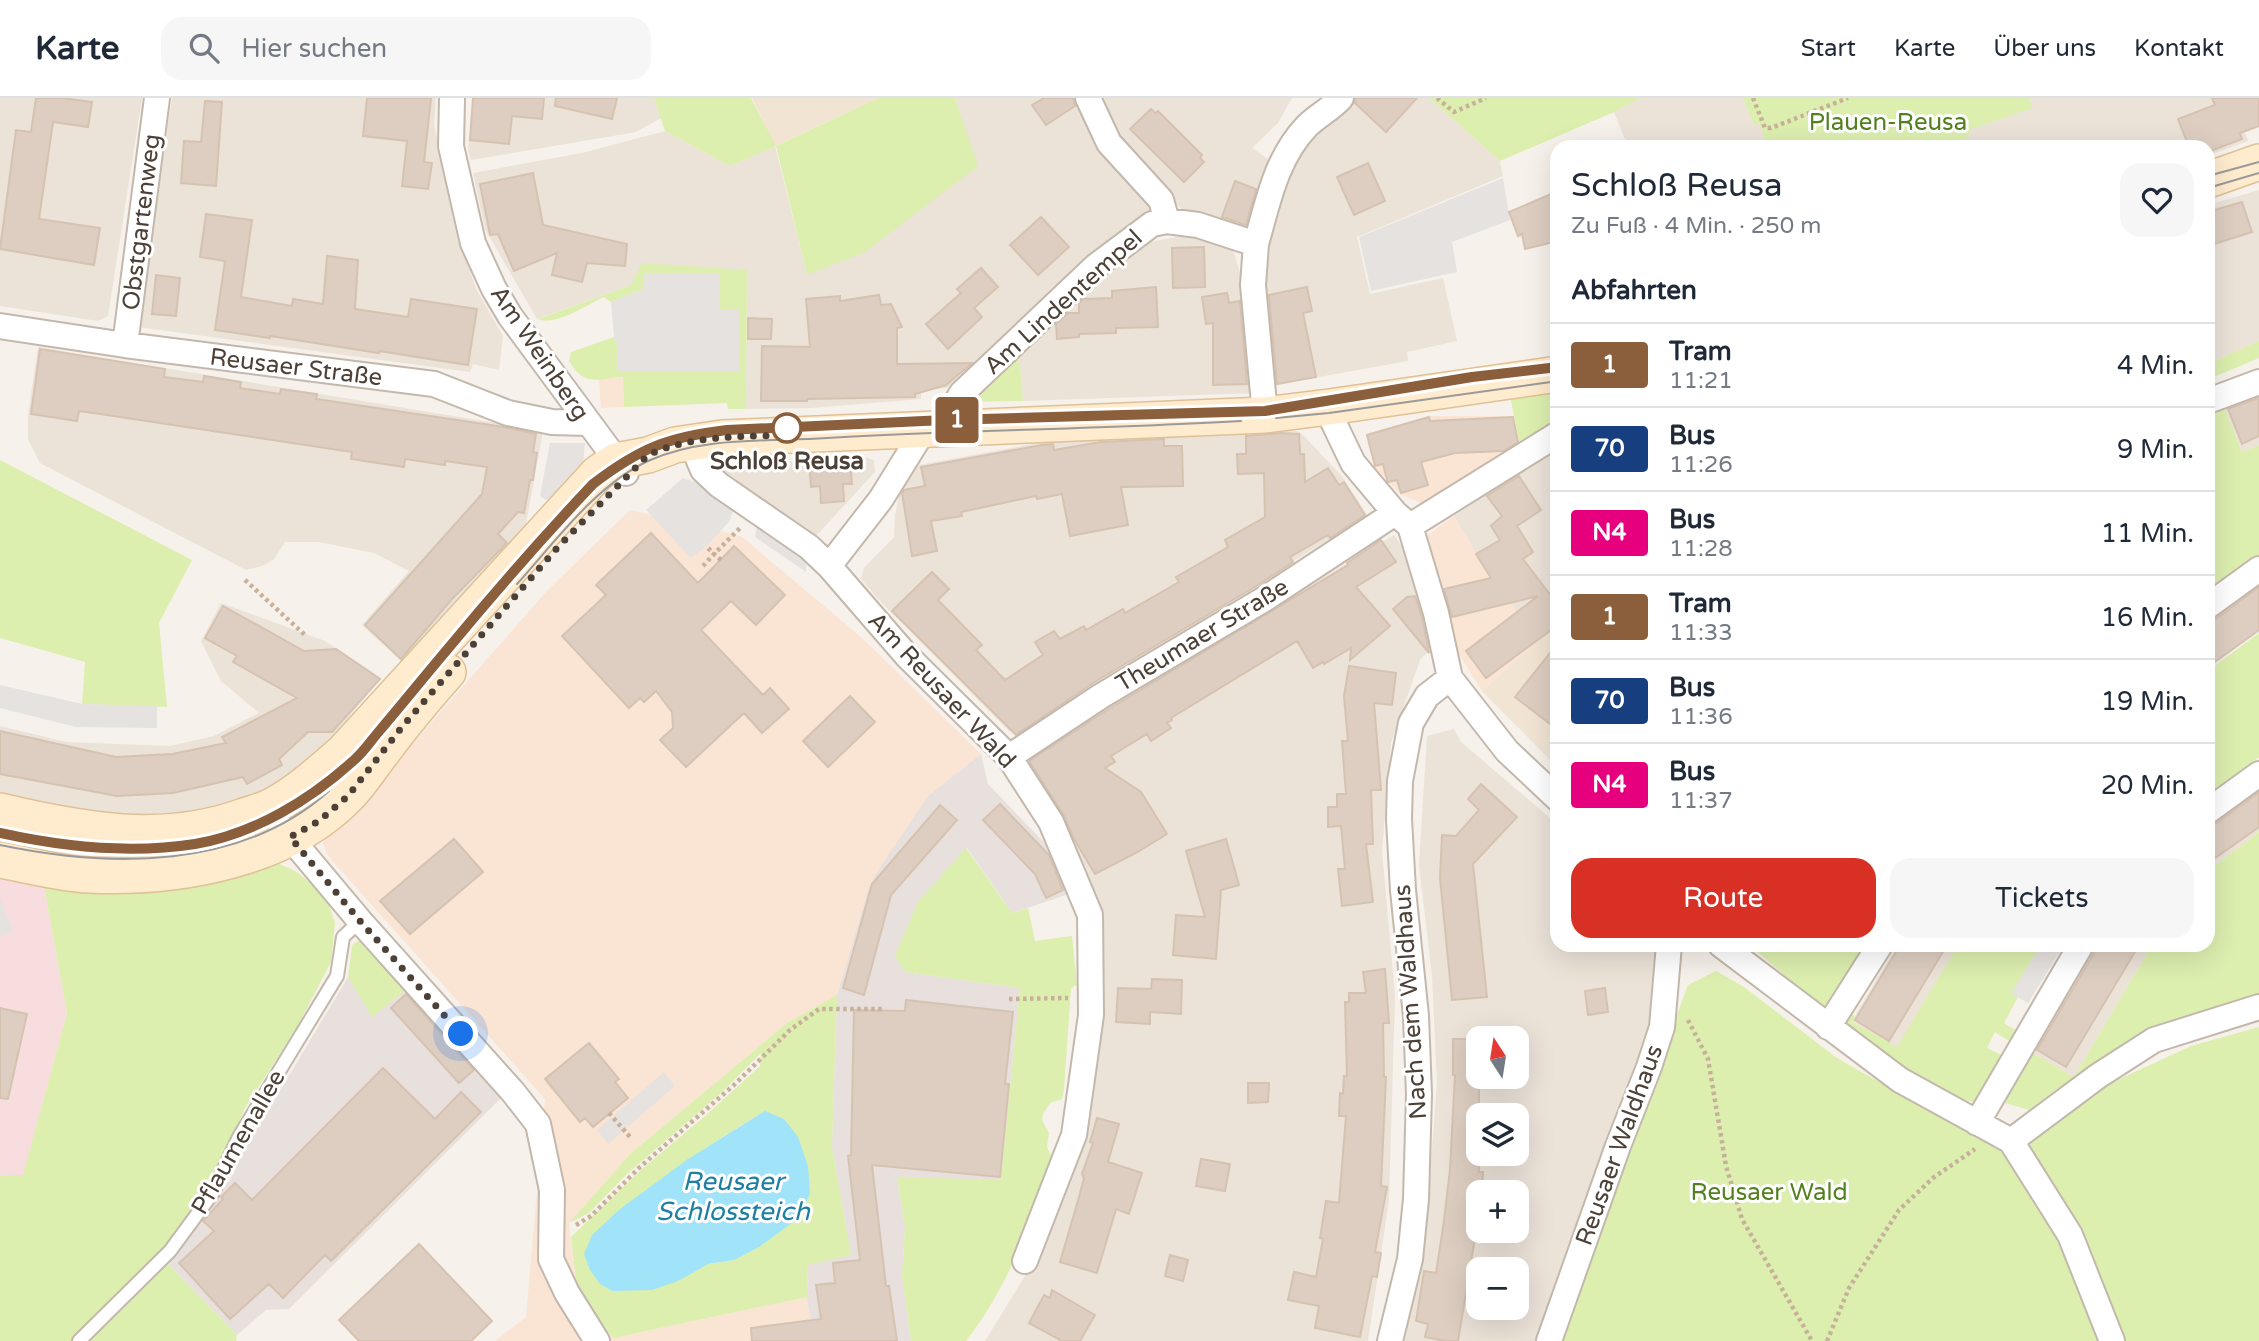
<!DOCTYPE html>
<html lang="de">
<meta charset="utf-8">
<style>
body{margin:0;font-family:"Varela Round",sans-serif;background:#f6f6f7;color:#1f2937;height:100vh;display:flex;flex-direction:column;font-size:26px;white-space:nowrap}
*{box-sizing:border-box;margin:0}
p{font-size:23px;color:#747a83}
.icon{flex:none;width:38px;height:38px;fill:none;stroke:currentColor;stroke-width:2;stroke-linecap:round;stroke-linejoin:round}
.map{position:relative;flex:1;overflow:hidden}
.sheet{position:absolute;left:1550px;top:42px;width:665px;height:812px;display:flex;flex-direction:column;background:#fff;border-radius:21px;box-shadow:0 7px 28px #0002}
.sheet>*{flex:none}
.badge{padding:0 14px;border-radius:5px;font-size:24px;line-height:46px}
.needle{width:46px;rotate:348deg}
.tools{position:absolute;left:1466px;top:928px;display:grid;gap:14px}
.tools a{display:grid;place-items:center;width:63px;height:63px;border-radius:14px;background:#fff;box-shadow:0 7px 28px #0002;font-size:35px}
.you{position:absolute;width:35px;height:35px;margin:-18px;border:5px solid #fff;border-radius:50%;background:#1a73e8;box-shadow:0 0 0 10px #1a73e833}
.map>.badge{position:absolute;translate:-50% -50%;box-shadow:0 0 0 4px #fff}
h2{padding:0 21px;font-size:26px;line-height:63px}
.round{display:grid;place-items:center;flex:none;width:74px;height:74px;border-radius:21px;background:#f6f6f7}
.head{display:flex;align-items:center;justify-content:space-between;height:119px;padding:0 21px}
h1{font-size:33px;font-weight:600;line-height:52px}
.cta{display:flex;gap:14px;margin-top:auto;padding:14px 21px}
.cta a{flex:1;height:80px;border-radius:21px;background:#d93025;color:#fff;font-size:28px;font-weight:600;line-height:80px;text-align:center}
.cta a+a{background:#f6f6f7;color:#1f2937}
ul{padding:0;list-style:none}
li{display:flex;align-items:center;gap:21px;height:84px;padding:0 21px;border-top:2px solid #e0e1e3}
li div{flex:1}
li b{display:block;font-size:26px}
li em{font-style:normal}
li .badge{min-width:77px;font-weight:700;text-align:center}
header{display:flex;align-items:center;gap:42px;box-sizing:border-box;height:98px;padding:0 35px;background:#fff;border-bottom:2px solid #e0e1e3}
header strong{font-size:33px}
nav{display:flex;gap:38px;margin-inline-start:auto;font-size:24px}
.search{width:490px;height:63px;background:#f6f6f7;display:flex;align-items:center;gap:18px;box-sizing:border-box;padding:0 24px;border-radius:21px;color:#747a83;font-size:26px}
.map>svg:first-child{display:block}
</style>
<header>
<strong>Karte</strong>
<div class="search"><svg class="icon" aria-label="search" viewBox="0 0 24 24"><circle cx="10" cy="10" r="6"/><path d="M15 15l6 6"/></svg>Hier suchen</div>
<nav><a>Start</a><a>Karte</a><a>Über uns</a><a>Kontakt</a></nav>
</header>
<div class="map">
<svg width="2259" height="1243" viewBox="0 0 2259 1243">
<rect width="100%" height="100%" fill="#f7f1eb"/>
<path fill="#ebe2d8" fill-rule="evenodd" d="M0,0H142L108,218L98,223L0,208Z
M172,0H436L434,26L453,120L476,191L503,238L499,272L473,266L470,274L138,229Z
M473,0H654L661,20L636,34L471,62L468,52Z
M955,0H1079L1151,104V112L947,290L921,293V301L811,310L746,311L747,172L631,187L537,221L485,131L473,75L582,55L665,33L730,68L775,48L807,177L977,68Z
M1098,0H1292L1278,25L1252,50L1274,65L1248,139L1188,118L1118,45Z
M1348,0H1429L1500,63L1503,78L1357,139L1370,196L1443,180L1457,243L1407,254L1408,263L1274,287L1258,187L1288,59Z
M1639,0H1743L1754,27L1759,25L1768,49H1628L1614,14Z
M2029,0H2259V29L2245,34L2248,43L2209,57L2208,49H1934L1970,39L1969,32L2032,10Z
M2259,92V243L2209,265L2208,107Z
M1200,137L1232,148L1246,195L1255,295L1023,303L1019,255L1114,163L1145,145L1176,139Z
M38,249L543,333L526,426L402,564L362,527L409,473L374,455L319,444H285L274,461L262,468L246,472L40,365L28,341V317Z
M2259,295V347L2242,354L2224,309Z
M1284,331L1300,334L1341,377L1368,418L1010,634L878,501L861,481L864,470L894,439L895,418L901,388L919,367L1054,342Z
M1557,347V525L1534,537L1491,480L1454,418Z
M864,359L874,362L875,374L816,438L811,439L721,375L723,367Z
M1394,437L1408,457L1431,550L1420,562L1391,645L1382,753L1395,898L1389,1102L1368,1243H985L1025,1178L1063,1092L1093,795L1086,770L1023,660Z
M221,505L325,543L381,580L334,637L313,665L246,703L206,713L145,717L87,713L0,696V628L66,644L170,648L214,638L259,615L221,583L201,543Z
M1454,631L1461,644L1557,726L1558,847H1658L1654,904L1645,946L1545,1243H1405L1426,1131L1437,985L1432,878L1419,767L1427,638ZM1479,940H1517V978H1479ZM1479,1017H1517V1055H1479ZM1479,1094H1517V1132H1479ZM1479,1171H1517V1209H1479Z
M2259,679V734L2209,772L2208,716Z
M1897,847H1958L1897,950L1852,923Z
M2090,847H2152L2074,979L2028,952Z"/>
<path fill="#fae4d4" d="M623,279L624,309L601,310L599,281Z
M1429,318H1513L1521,352L1423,406L1400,396L1375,369L1366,336Z
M630,412L741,438L862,540L981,656L929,697L869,789L837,897L787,925L630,1056L569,1125L577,1191L613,1240L807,1199L813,1243H495L526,1219L545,1001L329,759L323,746L326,735L386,676L546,494Z
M1454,418L1491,480L1539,541L1482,593L1456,551L1426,438Z"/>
<path fill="#e7e0dc" d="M981,656L988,686L1060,761L1072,795L1012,815L967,750L905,874L1020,890L1001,1083L897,1079L905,1129L902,1178L911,1243H813L807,1199L808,1166L851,1157L832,1048L837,897L869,789L880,769L929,697Z
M348,879L373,918L407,891L504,997L289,1211L266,1212L237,1237L169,1167L162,1152L230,1082L245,1051Z"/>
<path fill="#f1e4d3" d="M752,0H878L775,48Z
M1557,525V669L1482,593Z"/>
<path fill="#f8ddde" d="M0,778L44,788L67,915L23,1078H0Z"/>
<path fill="#dcefaf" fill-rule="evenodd" d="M654,0H751L776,48L878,0H955L978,68L865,154L807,177L776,48L730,68L665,33Z
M1429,0H1640L1614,14L1500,63Z
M1743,0H2029L2033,10L1969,32L1970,39L1934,49H1768L1759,25L1754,27Z
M642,165L747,172L746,311H728L727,305L624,309L623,279C596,281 584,289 569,263L571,254L614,239L617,246L618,273L740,212H720L643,175V191L611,204L604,199C588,206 555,229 538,221L631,187Z
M2259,243V260L2209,281V265Z
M1019,255L1023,303L970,304V298Z
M1557,291V327L1521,352L1510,298Z
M2224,309L2242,354L2259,347V463L2223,490L2216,485L2209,490V315Z
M0,362L192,462L159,525L167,609L82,606L85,564L0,540Z
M2259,535V659L2209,696V572Z
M2259,734V897L2127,948L2058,990L2029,1012L2005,1005L2028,952L2074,979L2152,847H2208L2209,772Z
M966,750L1012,815L1028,810L1035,843L1072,838L1077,887L1071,890L1064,992L1062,1001L1050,1005L1043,1016L1042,1022L1049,1035L1047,1049L1054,1063C1031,1125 1007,1191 966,1243H911L902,1178L905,1129L897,1079L1001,1082L1020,890L905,874L895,858L918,804Z
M275,764L297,774L317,791L328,804L335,825L331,864L296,931L245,1010L209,1094L162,1152L169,1167L237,1237L236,1243H0V1078L23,1077L67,915L44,788Z
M360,842L407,891L372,919L348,879L352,847Z
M1749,847H1872L1830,907L1821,908Z
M1958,847H2041L2012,895L2018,899L2004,925L2020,935L2008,949L2009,943L1995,934L1987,950L2008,960L1987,1000L1973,1004L1951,997L1889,960L1852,933L1846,923L1849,914L1855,918L1853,924L1897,949Z
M1716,873L1744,889L1837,960L1970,1036L2007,1053L2113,984L2191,948L2259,929V1243H1555L1688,887Z
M837,897L832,1048L851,1157L808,1167L807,1199L613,1240L577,1192L571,1139L642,1071L705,1018L760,968L761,955L721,995L627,1076L589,1115L569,1125L630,1056L787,925ZM765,1013L734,1162L708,1166L612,1193C585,1177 591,1165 593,1137C645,1088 704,1050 765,1013Z"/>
<path fill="#e5e2df" d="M1503,80L1510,122L1452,144L1457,174L1371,193L1359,139Z
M643,175H720V212H740L739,274L617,273V246L614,239L611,204L643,191Z
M550,345H585L583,367L552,406L540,398Z
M683,380L712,390L734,410L729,424L706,448L691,460L646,412Z
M758,423L806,457V474L755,439Z
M0,587L82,606L157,608V630L76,629L0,610Z
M0,800L13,833L0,838Z
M2041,847H2064L2028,905L2011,895Z
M664,974L675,988L608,1046L597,1032Z"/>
<path fill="#a1e3f9" d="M765,1013L784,1021L798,1039L808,1068L810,1095L800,1119L759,1149L734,1162L708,1166L678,1183L652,1192L612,1193L600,1186L590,1172L584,1156L592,1137L620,1111L688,1061Z"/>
<path fill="#ddcec1" stroke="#d6c2b1" stroke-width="2" d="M36,0H62L92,4L88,29L53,24L39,121L100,130L94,167L0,151L16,32L31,34Z
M367,0H431L424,64L432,65L428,91L402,88L407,43L363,38Z
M473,0H544L542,21L512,18L509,46L470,42Z
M556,0H617L612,21L555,8Z
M1044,0H1073L1075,8L1046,27L1032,7Z
M1355,0H1417L1386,34L1355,5Z
M2212,0H2259V28L2240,35L2242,41L2208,54V49H2189L2178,21L2215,7Z
M205,3L222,4L216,88L181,85L184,43L201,44Z
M1151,11L1155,15L1158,13L1202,57L1200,60L1204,64L1184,84L1130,31Z
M1368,65L1385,103L1354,117L1337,79Z
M533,75L543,127L627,146L625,168L587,165L582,184L552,177L557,155L514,173L498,136L490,137L480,86Z
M1235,83L1256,91L1246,127L1222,119Z
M1558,93V143L1525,151L1522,136L1518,138L1509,114Z
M2242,104L2252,134L2208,148V114Z
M206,116L252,122L241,199L292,208L293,201L323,206L327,158L358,162L355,211L408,219L411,201L477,211L468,267L379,253V255L270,238V240L215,232L225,163L200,159Z
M1041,119L1069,149L1038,177L1010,147Z
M1204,149L1205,189L1173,190L1172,150Z
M981,170L998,189L974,210L982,219L948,251L926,226L961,195L957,191Z
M156,177L180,180L176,218L152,216Z
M1156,189L1158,229L1116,230V235L1079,236V239L1057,241L1056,226L1068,215H1079V205L1083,201L1112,200V193Z
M1307,189L1312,213L1303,215L1316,279L1277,286L1269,197Z
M1227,195L1229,205L1240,203L1247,286L1213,287V225L1206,226L1202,199Z
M879,197L881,207L891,206L902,229L897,230V266L972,265L946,287L915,296V299L807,301V303H761L762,248L810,249L806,201L840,198V203Z
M748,220L772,221L771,241H748Z
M40,251L165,271L164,279L203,284L204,278L241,284L240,290L280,296L281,291L317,296L316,301L504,329L536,336L533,354L537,355L533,382H530L524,415L518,414L498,436L507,445L452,501L401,561L365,527L482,396L487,369L445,363V367L405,361L404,369L351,361L352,354L100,316L79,313L77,323L31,316Z
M2259,300V338L2242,346L2228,311Z
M1429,319L1430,323L1513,319L1518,344L1503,353L1455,355L1421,364L1428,387L1401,395L1397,382L1388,384L1387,382L1383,366L1375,368L1367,337Z
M1280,335L1299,336L1300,356H1304L1305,384L1328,370L1339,387L1344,384L1365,417L1330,440L1328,437L1290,459L1293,464L1258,487L1093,585L1016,637L892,513L932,474L949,491L938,502L982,547L976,552L1005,582L1043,557L1035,544L1054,533L1060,541L1084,528L1086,532L1123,511L1125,515L1179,484L1176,479L1228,449L1225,442L1265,419L1264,375L1238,376L1237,356H1246V338Z
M1164,341V348H1182L1183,388L1121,389L1128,427L1070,438L1062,396L1037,401L1036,398L961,414L962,418L931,423L937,453L912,458L902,395L904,392L925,388L921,369L1042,347L1053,346L1054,352L1101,344Z
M850,361L852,386H843L844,403L821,405L820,388L811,389L809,364Z
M1519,378L1541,412L1517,428L1533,454L1523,461L1558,507V527L1486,580L1466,553L1538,498L1452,519L1444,491L1491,480L1476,456L1500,442L1491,428L1502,418L1487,398Z
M651,435L698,485L734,448L785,497L756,527L731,503L701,532L763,597L770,590L789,611L762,635L744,615L686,669L660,642L673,630L672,614L656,593L644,604L640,600L629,610L562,538L606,497L596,487Z
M1381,442L1396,464L1356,489L1390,528L1350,562L1351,550L1324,566L1323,564L1313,570L1297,543L1171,620L1172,622L1167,625L1171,630L1151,643L1147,636L1111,658L1115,664L1105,670L1141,694L1167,736L1136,755L1095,776L1074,741L1063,716L1029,663L1109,611L1348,467L1347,465Z
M2259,489V532L2208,569V523L2217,520Z
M1415,498L1422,519L1429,555L1393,511L1407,499Z
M223,508L304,553L336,551L380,581L332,634H308L279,661L282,667L247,686L243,679L173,695L117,698L0,676V633L116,659L172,656L226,645L222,639L297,600L233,564L237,558L205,540Z
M1558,545V632L1515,599Z
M1349,568L1396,575L1392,607L1374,605L1381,692H1371L1373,746H1366L1373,804L1342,808L1338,771H1345L1341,728L1328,729V709H1337V696H1346L1342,643H1348L1344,598Z
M850,598L875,624L828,669L803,643Z
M1481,686L1517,719L1473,766L1487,899L1452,902L1440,780L1442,737L1456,738L1479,712L1468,701Z
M2259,694V729L2208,765V728L2217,725Z
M1000,706L1049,757L1063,792L1046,800L1035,776L983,722Z
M940,707L957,722L891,797L864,897L843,890L872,786Z
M454,741L483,774L410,836L380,803Z
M1226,741L1239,787L1221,792L1216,861L1173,857L1176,817L1205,819L1186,753Z
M1900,847H1947L1889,943L1855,922Z
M2096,847H2139L2066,969L2037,952L2094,855Z
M1385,871L1389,925H1383L1384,979H1386L1381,1088L1387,1089L1375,1154L1381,1155L1377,1179L1372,1178L1360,1239L1315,1230L1319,1208L1288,1202L1294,1174L1316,1179L1323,1141L1320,1140L1326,1103L1339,1105L1346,1018H1339L1340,995L1343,996L1344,978H1347L1345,904H1349V895H1366L1363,874Z
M1152,881L1182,882L1181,916L1150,914V926L1116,924L1118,890L1151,891Z
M1605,890L1608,914L1588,917L1585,893Z
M406,896L474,972L459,985L391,910Z
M906,902L1013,914L1005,986H1009L1000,1079L872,1067L886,1188H889L897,1243H752L751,1230L821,1221L816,1187L835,1185L833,1165L860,1162L848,1058L851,1057L854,912L905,913Z
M0,910L27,916L8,1001L0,1000Z
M1453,941H1479V1074H1483L1482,1094H1479V1116L1458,1243H1445L1425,1239L1428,1226L1416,1223L1424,1173L1436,1175L1444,1123L1450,1071L1455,977H1453Z
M589,945L619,981L615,984L628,1000L593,1029L585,1020L580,1024L545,981Z
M383,970L435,1021L461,994L481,1014L331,1163L325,1157L283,1200L269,1186L230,1221L179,1165L214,1133L203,1123L223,1101L221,1099L235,1085L252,1102Z
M1248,985H1269L1268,1004L1248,1005Z
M1097,1020L1119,1026L1108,1064L1142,1075L1129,1116L1116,1111L1097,1175L1060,1164L1079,1099L1084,1080L1082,1076L1093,1045L1090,1044Z
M1201,1061L1230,1066L1225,1093L1196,1088Z
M419,1146L492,1223L471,1243H359L339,1222Z
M1170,1157L1188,1162L1183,1183L1165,1178Z
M1052,1192L1095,1217L1080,1243H1062L1029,1225L1044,1197L1050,1200Z"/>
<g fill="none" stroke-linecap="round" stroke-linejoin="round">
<defs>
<path id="lane" d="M79,1243L170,1153L212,1096L239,1039L337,878L343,839L360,823"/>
<path id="street" d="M452,0L451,48L473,145L494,191L510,218L626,375
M1167,123L1198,127L1256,146L1253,187L1265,317
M1256,146C1268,104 1276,60 1307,28C1317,18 1331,11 1341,0
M0,228L125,247L434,286L508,315L552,324L587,325
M125,247L157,0
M2208,303L2259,284
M1329,309V315L1353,365L1395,415L1410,428L1436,515L1450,580L1507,653L1558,701
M945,329V322L962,295L1096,168L1152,126L1167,123L1161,102L1109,45L1088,0
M925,330L881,401L829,468L907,558L1009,659L1051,724L1090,817L1091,917L1074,1037L1025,1163
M691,344L703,372L719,387L809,449L829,468
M1410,428L1558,336
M2208,508L2259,471
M1009,659L1101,598L1266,500L1395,415
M2208,713L2259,676
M282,730L360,823L513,994L538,1026L552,1092L551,1161L567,1195L597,1243
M1721,847L1900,982L2011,1043L2070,1137L2112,1243
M1828,929L1880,847
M1977,1025L2081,847
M2011,1043L2098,978L2154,942L2259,909
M1390,1243L1410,1161L1416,1101L1419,996L1416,918L1403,792L1399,721L1400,683L1411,625L1427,598L1450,580
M1549,1243L1618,1048L1649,969L1662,929L1669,847"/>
<path id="secondary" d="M2208,82L2259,64
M0,713C84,732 161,748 244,718C253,715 262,713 270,709C297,695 320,674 343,654L598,375L616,363L648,357L675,347L722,340L1265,317L1329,309L1558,276
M0,762C29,767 60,776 89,777C176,781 285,763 348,698C361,685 372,667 384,652C404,625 426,599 448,574"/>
</defs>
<use href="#lane" stroke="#c4b8ac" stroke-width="16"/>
<use href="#street" stroke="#c4b8ac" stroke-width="28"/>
<use href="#secondary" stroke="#dfc197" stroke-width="38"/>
<path stroke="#c8b19b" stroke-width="4.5" stroke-dasharray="3.5 3.5" stroke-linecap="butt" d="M1437,0L1454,14L1486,0
M1753,0L1765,30H1771L1848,0
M721,462L714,456L740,430
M703,468L714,456L706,448
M245,482L305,537
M1009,901L1068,900
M1688,922L1708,961L1726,1068L1742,1121L1812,1243
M609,1015L630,1039
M576,1127L591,1118L640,1069L734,987L790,932L819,911H885
M1827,1243L1849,1190L1899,1112L1933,1080L1975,1051"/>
<use href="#lane" stroke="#fff" stroke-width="12"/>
<use href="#street" stroke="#fff" stroke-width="24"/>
<use href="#secondary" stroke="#ffebcd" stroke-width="35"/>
<path stroke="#9a9a9a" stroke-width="2" d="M2208,78L2259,64
M2208,90L2259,75
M1276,320L1329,315L1558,283
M517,486C555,444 596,387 648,363C703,338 768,344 827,340C965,332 1103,331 1241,323
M0,735C63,748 131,756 195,746C254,736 309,702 353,663C364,654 372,641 381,631C401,606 422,582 442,557C490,499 541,441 593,386C640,350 668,339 727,332L945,322L1265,313L1472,279L1558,269
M0,747C110,770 241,772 329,693"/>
</g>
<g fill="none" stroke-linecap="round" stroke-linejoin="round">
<defs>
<path id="line" d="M0,735C63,749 131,756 195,746C254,736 310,702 353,663C364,654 372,641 381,631C403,605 424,579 446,553C493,496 542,440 593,386C640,350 668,339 727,332L945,322L1265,313L1472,279L1558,269"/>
</defs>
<use href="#line" stroke="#fff" stroke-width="16"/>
<use href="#line" stroke="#8b5e3c" stroke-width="10"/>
<path stroke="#4d4137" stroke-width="7" stroke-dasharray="0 12.6" d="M461,936L360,823L290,739L319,723L348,698L402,629L511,503L557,450L648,357C691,337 740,339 787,337V330"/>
</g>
<circle fill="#fff" stroke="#8b5e3c" stroke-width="3.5" cx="787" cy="330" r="14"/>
<g text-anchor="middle" stroke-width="6" stroke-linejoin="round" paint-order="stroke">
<g font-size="24" fill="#548120" stroke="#fff">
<text x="1888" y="32">Plauen-Reusa</text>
<text x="1769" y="1102">Reusaer Wald</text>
</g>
<g font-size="24" fill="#4d4137" stroke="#fff">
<text transform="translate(141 124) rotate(-83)" y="8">Obstgartenweg</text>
<text transform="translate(1063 204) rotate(-42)" y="8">Am Lindentempel</text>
<text transform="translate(540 255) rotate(56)" y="8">Am Weinberg</text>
<text transform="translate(296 269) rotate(7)" y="8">Reusaer Straße</text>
<text transform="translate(1202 537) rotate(-31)" y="8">Theumaer Straße</text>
<text transform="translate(942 592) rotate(47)" y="8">Am Reusaer Wald</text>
<text transform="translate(1410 904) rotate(-94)" y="8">Nach dem Waldhaus</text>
<text transform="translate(238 1044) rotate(-60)" y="8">Pflaumenallee</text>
<text transform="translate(1619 1047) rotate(-70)" y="8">Reusaer Waldhaus</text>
</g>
<g font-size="24" font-weight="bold" fill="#4d4137" stroke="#fff">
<text x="787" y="371">Schloß Reusa</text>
</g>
<g font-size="26" font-style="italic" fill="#1e7fa3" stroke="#fff">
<text x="733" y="1092">Reusaer<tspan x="733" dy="30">Schlossteich</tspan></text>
</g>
</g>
</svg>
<div class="tools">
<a><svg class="needle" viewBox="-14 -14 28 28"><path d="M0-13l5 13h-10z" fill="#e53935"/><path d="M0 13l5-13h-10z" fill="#747a83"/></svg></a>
<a><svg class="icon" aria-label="layers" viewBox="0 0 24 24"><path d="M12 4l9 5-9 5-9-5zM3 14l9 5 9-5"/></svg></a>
<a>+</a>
<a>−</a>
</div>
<div class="you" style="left:461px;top:936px"></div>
<b class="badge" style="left:957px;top:322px;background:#8b5e3c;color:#fff">1</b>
<section class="sheet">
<div class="head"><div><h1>Schloß Reusa</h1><p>Zu Fuß · 4 Min. · 250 m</p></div><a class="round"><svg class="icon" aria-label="heart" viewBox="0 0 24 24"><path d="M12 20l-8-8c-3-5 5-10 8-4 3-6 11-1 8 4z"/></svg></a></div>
<h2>Abfahrten</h2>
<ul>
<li><span class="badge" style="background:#8b5e3c;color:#fff">1</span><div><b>Tram</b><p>11:21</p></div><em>4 Min.</em></li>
<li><span class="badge" style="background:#173e7e;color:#fff">70</span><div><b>Bus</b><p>11:26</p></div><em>9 Min.</em></li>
<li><span class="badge" style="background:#e6007e;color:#fff">N4</span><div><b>Bus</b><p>11:28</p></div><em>11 Min.</em></li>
<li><span class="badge" style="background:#8b5e3c;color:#fff">1</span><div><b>Tram</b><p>11:33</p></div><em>16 Min.</em></li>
<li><span class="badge" style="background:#173e7e;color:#fff">70</span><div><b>Bus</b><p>11:36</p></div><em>19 Min.</em></li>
<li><span class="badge" style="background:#e6007e;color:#fff">N4</span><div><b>Bus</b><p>11:37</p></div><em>20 Min.</em></li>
</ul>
<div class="cta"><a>Route</a><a>Tickets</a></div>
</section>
</div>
